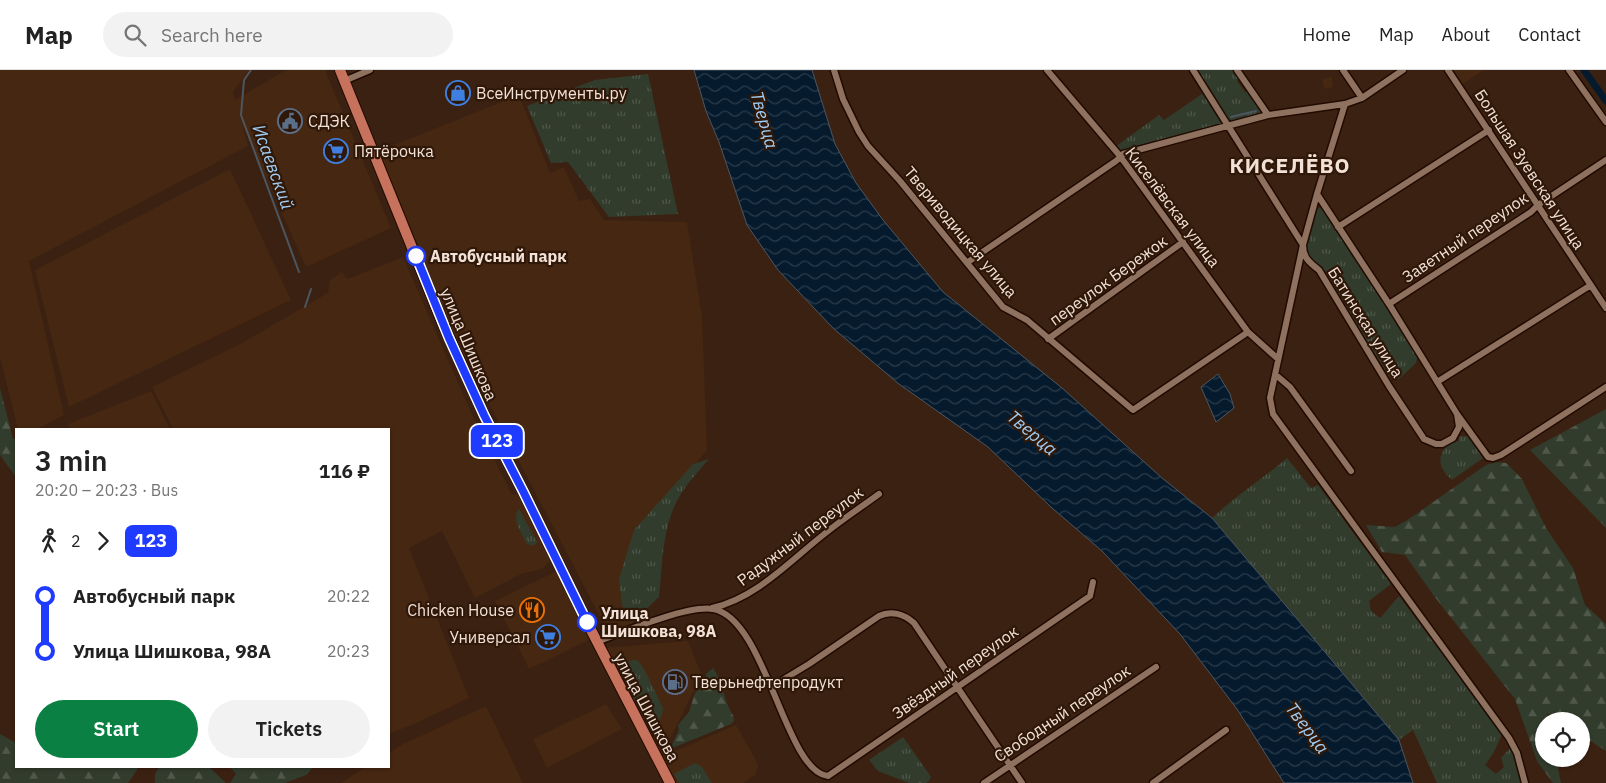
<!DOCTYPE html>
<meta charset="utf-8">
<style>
body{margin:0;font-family:"IBM Plex Sans",sans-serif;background:#f2f2f2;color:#222;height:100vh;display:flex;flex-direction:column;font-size:19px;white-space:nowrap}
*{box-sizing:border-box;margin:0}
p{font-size:16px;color:#767676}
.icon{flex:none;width:28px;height:28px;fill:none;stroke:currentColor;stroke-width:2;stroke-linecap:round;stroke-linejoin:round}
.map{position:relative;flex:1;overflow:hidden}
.details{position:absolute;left:15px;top:358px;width:375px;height:340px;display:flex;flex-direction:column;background:#fff;border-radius:0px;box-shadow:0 1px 4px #0004}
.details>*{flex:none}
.badge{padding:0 10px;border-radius:8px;font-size:18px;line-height:32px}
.buttons{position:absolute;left:1535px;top:642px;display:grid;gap:10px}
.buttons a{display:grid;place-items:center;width:55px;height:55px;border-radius:50%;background:#fff;box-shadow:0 1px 4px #0004;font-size:25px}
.map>.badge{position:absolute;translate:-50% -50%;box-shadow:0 0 0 2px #fff}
.legs{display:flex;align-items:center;gap:8px;height:55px;padding:0 20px;font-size:16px}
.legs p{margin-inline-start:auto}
.headline{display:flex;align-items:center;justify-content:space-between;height:85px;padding:0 20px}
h1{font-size:28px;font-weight:600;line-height:38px}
.cta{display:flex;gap:10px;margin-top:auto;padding:10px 20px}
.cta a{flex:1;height:58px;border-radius:30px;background:#0b8043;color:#fff;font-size:20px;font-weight:600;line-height:58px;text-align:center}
.cta a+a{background:#f2f2f2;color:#222}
ul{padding:0 20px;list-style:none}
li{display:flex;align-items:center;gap:18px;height:55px;font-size:19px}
li i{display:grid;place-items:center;width:8px;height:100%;margin:0 6px;background:currentColor}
li i::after{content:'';width:12px;height:12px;margin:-6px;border:4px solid;border-radius:50%;background:#fff}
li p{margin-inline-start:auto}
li:first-child i{background:linear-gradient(#0000 50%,currentColor 0)}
li:last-child i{background:linear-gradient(currentColor 50%,#0000 0)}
header{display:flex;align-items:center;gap:30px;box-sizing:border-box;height:70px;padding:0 25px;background:#fff;border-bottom:1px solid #e0e0e0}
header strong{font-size:24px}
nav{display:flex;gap:28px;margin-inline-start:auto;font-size:18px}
.search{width:350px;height:45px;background:#f2f2f2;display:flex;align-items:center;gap:12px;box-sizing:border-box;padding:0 18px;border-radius:28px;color:#767676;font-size:19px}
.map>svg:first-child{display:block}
</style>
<header>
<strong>Map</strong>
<div class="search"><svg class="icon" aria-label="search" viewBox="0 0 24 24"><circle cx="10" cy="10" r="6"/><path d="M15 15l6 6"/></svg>Search here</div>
<nav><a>Home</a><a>Map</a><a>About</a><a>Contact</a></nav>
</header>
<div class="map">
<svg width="1606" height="713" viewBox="0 0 1606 713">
<defs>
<pattern id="grass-tufts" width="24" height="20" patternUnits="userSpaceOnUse" patternTransform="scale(1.25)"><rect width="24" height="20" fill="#313c2c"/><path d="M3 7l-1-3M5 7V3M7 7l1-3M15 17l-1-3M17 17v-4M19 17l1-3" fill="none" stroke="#4f584a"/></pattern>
<pattern id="forest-firs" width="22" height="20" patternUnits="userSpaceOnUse" patternTransform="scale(1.25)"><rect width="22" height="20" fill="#313c2c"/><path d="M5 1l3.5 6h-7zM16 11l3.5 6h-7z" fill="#4f584a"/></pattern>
<pattern id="park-crowns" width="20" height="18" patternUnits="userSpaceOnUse" patternTransform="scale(1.25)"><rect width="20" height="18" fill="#313c2c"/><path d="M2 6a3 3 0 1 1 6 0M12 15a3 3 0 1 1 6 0" fill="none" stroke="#4f584a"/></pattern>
<pattern id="water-waves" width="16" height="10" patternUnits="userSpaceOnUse" patternTransform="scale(1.25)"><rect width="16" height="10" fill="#051b2d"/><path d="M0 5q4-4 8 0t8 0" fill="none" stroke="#2a3c4b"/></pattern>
</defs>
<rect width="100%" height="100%" fill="#3b2111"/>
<path fill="#462712" d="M0,0H249L233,22L235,30L286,0H325L391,158L306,197L242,54L248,76L29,191L64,345L37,359H18L0,287Z
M1452,0H1483L1462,15Z
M1332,7L1333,17L1324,19L1322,9Z
M519,25L550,103L564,97L579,131L590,129L604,150L687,152L702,246L707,380L660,438L630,522L642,549L609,564L463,284L379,81Z
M230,99L291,230L69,337L35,200Z
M403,187L469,338L512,425L519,423L552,488L542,499L521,504L475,528L442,461L409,478L469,628L414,654L389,664V359H173L152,317L242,273L328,223L330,210L342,202L347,209Z
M151,321L170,359H70L68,354Z
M557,501L591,569L529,599L495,531Z
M688,571L705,613L693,622L661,687L736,655L757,692L758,697L755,705L743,713H674L660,688L604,578Z
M606,634L622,659L547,698L533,669Z
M486,636L523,713H341L367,696H389V683L403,674Z"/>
<path fill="url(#grass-tufts)" d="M1196,0H1233L1239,9L1237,11L1245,22H1248L1265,43L1231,51L1226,47Z
M648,4L678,144L609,147L568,92L551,93L527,36L595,10Z
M1205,22L1223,53L1120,80L1115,77L1159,45L1164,50Z
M1317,138H1322L1325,142L1418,284L1416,293L1399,309L1390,307L1320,200L1307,187L1305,181Z
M1463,366H1468L1483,388L1452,410C1450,408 1446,405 1444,401C1435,389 1444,372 1459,371V367Z
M1287,388L1311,418L1318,415L1391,514L1369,531L1371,541L1380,548L1399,526L1502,664L1494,682L1485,695L1496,704L1504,697L1501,688L1511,677L1521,713H1437L1413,660L1399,670L1212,448C1235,426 1263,409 1287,388Z
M709,389C695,405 679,422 672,442C662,469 662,499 659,527L631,553L622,535L619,509L634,460L693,394Z
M519,439L537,472L534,476L527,474C522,463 511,450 519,439Z
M633,590H637L643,597L663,638L662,645L653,658H650L648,656L617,598V595Z
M903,667L931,707L929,711L922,701L914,706L919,713H909L878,701L869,690Z
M695,693L702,697L712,713H679L674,704Z"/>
<path fill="url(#forest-firs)" d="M0,318L13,369H16V407L0,385Z
M1606,339V458L1530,380Z
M1496,392L1506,393L1522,409L1546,458L1573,498L1585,535L1606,554V681L1581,665V651H1560L1547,643L1549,651H1544V689H1556L1561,713H1553L1537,691L1515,629L1434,526L1405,485L1382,482L1366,455L1395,457L1409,449L1486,395Z
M713,598C723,613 723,626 730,640C732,644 734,645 734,651L731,654L670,679L679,660L678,655L689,642L695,623L703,615L706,608V604Z
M0,664L16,673V696H137V700L128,713H0Z
M160,696H208L226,713H155V704Z
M229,696H314L306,705L285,713H230L236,704Z"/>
<path fill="url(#park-crowns)" d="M922,701L929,711L926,713H919L914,706Z"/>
<path fill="url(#water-waves)" stroke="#4c5660" d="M694,0H812L835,74L856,113L883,150L943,222L1062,318L1162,408L1212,448L1399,670L1413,713H1284L1237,639L1180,564L1102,481L1051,437L988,377L899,314L834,259L778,200L747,155L719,72L706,41Z
M1218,304L1230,324L1234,338L1216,352L1201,317Z"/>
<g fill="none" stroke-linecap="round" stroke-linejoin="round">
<path stroke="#4c5660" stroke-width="2" d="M251,0L244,10L241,45L299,202
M1231,47L1256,41
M305,237L311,219"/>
<path stroke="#051b2d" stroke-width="7" d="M1584,0L1606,31"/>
<defs>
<path id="street" d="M834,0L843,29L859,62L868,76L900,111L1003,237L1027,250L1133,340L1248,262
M1047,0L1120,86L1248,262L1278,289
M1193,0L1303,175C1303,188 1310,193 1319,200L1389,316L1424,369L1436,374H1442L1453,368L1459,357L1457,344
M1237,0L1268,45
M1343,0L1362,28
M1403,0L1362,28L1345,34L1317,124L1303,175L1270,328L1273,344L1509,668L1517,683L1525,713
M1448,0L1606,238
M1569,0L1606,52
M344,11L370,0
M1317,124L1389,234L1457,344L1488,387L1493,388L1501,385L1606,317
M1338,157L1489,60
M968,192L1116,91L1123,84L1268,45L1345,34
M1389,234L1531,142L1538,135L1606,90
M1048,269L1183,172
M1276,305L1290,317L1351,401
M1437,312L1591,215
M712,538C756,528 789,492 823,465C841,450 860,438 879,424
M597,572C623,562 687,535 713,539C766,548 785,702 828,706L1090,526L1093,512
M771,617L809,594L879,546C891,540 904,544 914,553L1022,713
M984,713L1156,597
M1153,713L1226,660"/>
<path id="primary" d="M340,0L443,254L484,345L523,421L590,558L670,713"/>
</defs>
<use href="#street" stroke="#210a00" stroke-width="9"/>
<use href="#primary" stroke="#210a00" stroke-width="12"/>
<use href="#street" stroke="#8f715f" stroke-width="6"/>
<use href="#primary" stroke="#c6725c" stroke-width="10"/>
</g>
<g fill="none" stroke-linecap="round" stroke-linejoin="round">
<defs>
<path id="line-1" d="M416,186L449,268L484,345L523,421L587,552"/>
</defs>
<use href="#line-1" stroke="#fff" stroke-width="11"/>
<use href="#line-1" stroke="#1f3bff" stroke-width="8"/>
</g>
<defs>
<symbol id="shop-ring" viewBox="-11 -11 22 22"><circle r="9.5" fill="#301808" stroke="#3f7fe0" stroke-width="1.5"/><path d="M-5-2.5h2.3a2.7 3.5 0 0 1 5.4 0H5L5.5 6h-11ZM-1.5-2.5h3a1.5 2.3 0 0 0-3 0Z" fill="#3f7fe0"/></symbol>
<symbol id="civic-ring" viewBox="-11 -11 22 22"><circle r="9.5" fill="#301808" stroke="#5c6f8a" stroke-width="1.5"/><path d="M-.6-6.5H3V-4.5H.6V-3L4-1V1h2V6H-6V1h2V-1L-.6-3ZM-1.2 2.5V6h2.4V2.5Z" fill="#5c6f8a"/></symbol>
<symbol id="supermarket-ring" viewBox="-11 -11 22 22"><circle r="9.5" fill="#301808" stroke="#3f7fe0" stroke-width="1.5"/><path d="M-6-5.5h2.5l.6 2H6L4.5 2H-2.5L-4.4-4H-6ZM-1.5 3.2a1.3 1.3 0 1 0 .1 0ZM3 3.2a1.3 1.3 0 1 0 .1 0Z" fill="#3f7fe0"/></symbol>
<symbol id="restaurant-ring" viewBox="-11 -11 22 22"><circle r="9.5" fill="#301808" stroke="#e8710a" stroke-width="1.5"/><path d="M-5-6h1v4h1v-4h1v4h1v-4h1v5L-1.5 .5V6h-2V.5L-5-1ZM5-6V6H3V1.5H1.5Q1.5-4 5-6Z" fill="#e8710a"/></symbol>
<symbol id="fuel-ring" viewBox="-11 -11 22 22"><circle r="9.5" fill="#301808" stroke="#5c6f8a" stroke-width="1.5"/><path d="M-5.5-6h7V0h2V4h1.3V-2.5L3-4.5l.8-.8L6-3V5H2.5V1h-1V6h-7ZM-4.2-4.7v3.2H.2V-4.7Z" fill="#5c6f8a"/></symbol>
</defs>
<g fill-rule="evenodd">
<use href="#shop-ring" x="444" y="9" width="28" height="28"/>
<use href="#civic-ring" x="276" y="37" width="28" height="28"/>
<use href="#supermarket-ring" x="322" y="67" width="28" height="28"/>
<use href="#restaurant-ring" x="518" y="526" width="28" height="28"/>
<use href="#supermarket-ring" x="534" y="553" width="28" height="28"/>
<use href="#fuel-ring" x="661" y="598" width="28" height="28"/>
</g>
<g fill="#fff" stroke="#1f3bff" stroke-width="2.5">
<circle cx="416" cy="186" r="9"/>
<circle cx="587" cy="552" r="9"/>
</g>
<g text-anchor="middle" stroke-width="4.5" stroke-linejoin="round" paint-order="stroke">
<g font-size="16" fill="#f2e1d7" stroke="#301808" text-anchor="start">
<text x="476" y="29">ВсеИнструменты.ру</text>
<text x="308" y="57">СДЭК</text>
<text x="354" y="87">Пятёрочка</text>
<text x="514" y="546" text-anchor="end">Chicken House</text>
<text x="530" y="573" text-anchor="end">Универсал</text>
<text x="692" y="618">Тверьнефтепродукт</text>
</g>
<g font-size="16" fill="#f2e1d7" stroke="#301808">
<text transform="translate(1530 99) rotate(57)" y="6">Большая Зуевская улица</text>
<text transform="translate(1173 137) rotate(53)" y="6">Киселёвская улица</text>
<text transform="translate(961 162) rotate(50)" y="6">Твериводицкая улица</text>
<text transform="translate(1465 167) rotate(-34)" y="6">Заветный переулок</text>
<text transform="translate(1108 210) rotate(-36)" y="6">переулок Бережок</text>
<text transform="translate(1366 252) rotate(58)" y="6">Батинская улица</text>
<text transform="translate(469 274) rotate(67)" y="6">улица Шишкова</text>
<text transform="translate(800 466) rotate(-37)" y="6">Радужный переулок</text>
<text transform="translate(955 602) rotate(-35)" y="6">Звёздный переулок</text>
<text transform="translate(647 637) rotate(62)" y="6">улица Шишкова</text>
<text transform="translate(1062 643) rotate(-34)" y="6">Свободный переулок</text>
</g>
<g font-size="16" font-weight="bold" fill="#f2e1d7" stroke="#301808" text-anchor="start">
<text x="430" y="192">Автобусный парк</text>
<text x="601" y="549">Улица<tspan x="601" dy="18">Шишкова, 98А</tspan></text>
</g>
<g font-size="18" font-style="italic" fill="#9fccf5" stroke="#301808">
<text transform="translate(764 50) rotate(74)" y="6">Тверца</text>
<text transform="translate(273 97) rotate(70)" y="6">Исаевский</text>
<text transform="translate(1032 363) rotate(40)" y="6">Тверца</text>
<text transform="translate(1307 658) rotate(53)" y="6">Тверца</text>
</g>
<g font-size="21" font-weight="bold" letter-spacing="1" fill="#f2e1d7" stroke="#301808">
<text x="1290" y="103">КИСЕЛЁВО</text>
</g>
</g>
</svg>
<div class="buttons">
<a><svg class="icon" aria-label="locate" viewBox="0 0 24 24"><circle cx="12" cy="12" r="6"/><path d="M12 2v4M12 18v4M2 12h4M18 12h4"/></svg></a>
</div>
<b class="badge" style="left:497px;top:371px;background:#1f3bff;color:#fff">123</b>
<section class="details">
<div class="headline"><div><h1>3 min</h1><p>20:20 – 20:23 · Bus</p></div><b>116 ₽</b></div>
<div class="legs"><svg class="icon" aria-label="walk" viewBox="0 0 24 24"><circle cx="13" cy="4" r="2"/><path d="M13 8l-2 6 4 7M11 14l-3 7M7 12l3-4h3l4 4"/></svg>2<svg class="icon" aria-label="forward" viewBox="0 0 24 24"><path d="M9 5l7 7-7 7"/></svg><b class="badge" style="background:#1f3bff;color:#fff">123</b></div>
<ul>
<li><i style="color:#1f3bff"></i><b>Автобусный парк</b><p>20:22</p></li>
<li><i style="color:#1f3bff"></i><b>Улица Шишкова, 98А</b><p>20:23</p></li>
</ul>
<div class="cta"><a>Start</a><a>Tickets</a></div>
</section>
</div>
